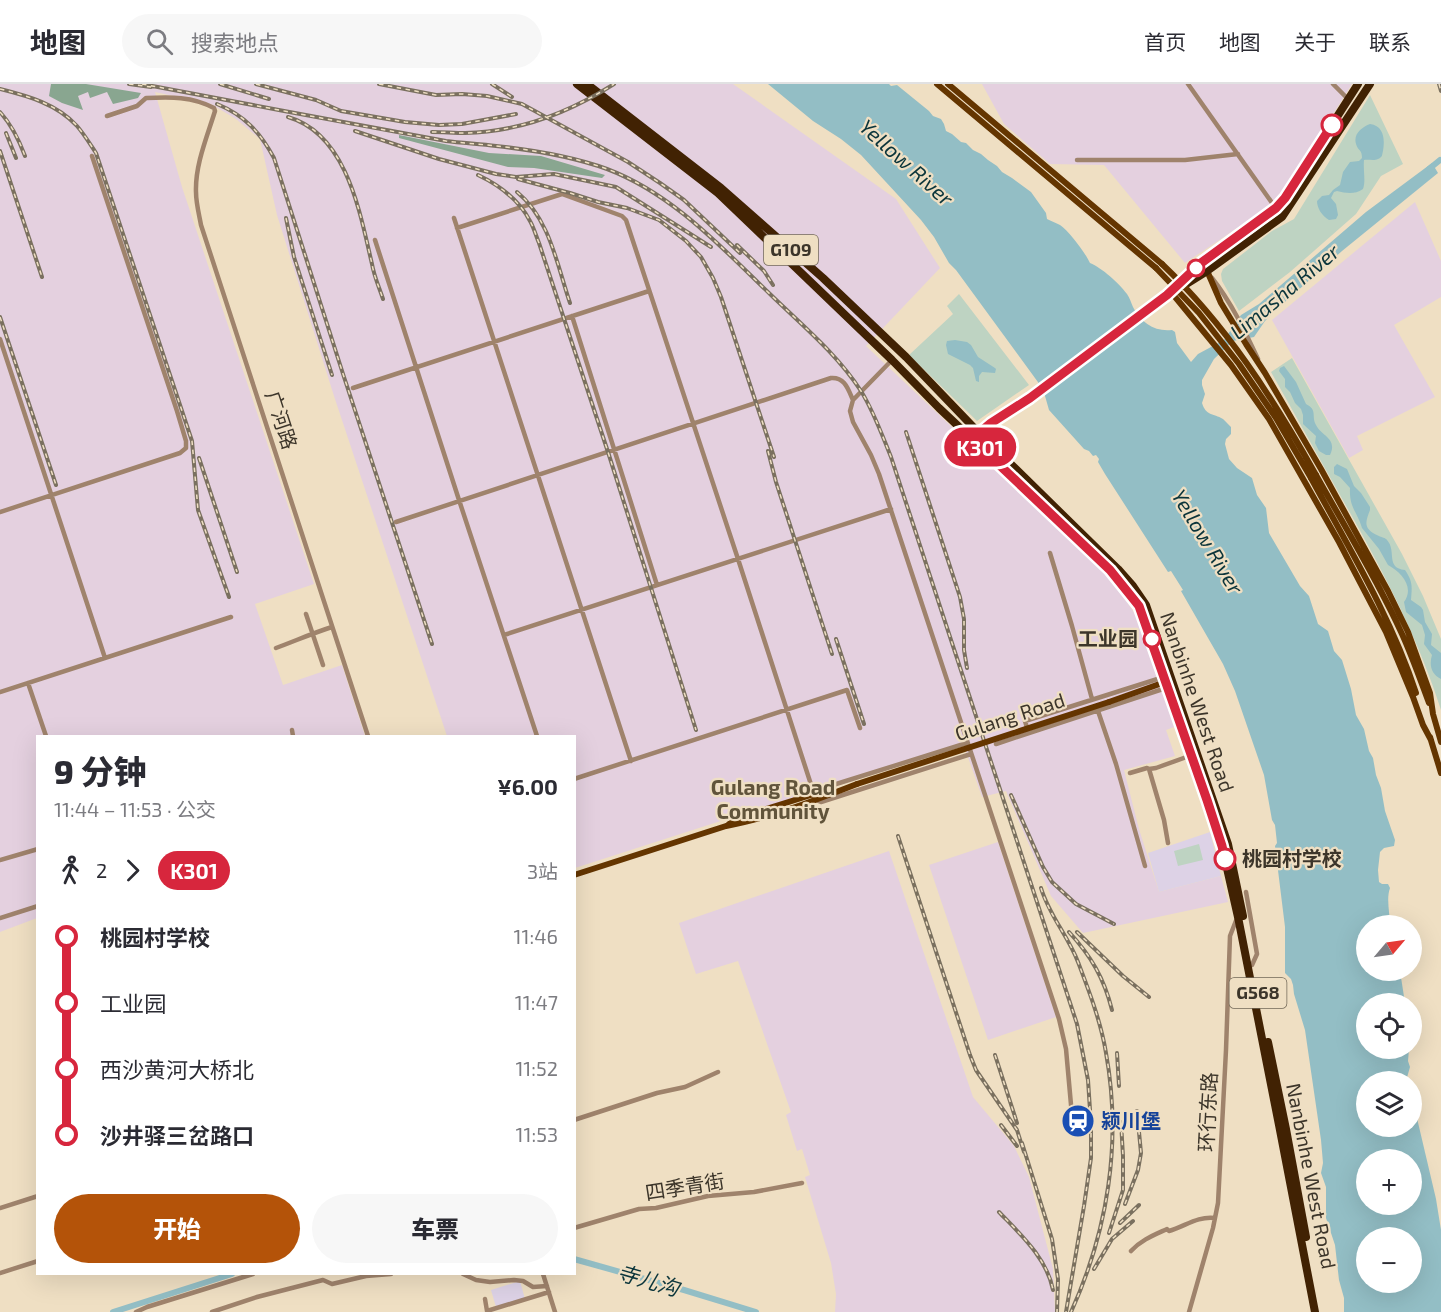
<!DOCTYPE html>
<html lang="zh">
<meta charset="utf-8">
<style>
body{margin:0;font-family:"Exo 2","Noto Sans SC",sans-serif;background:#f7f7f7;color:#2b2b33;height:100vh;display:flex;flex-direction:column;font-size:22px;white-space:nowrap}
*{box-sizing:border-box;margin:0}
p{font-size:20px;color:#7c7c81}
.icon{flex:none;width:33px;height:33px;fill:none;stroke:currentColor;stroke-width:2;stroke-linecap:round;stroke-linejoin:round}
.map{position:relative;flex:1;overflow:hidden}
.drawer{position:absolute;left:36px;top:651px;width:540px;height:540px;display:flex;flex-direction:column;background:#fff;border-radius:0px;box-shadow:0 6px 24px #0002}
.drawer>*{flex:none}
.badge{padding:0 12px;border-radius:20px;font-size:21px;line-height:39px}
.needle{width:39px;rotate:61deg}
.controls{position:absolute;left:1356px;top:831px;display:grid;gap:12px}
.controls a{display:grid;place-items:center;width:66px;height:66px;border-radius:50%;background:#fff;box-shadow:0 6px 24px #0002;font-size:30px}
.map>.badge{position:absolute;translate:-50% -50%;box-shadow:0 0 0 3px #fff}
.legs{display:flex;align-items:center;gap:9px;height:66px;padding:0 18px;font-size:20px}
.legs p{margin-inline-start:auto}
.headline{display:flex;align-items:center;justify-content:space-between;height:102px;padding:0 18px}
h1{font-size:33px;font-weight:800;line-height:45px}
.action{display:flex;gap:12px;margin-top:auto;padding:12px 18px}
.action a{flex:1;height:69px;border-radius:36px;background:#b45309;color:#fff;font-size:24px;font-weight:800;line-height:69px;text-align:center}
.action a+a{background:#f7f7f7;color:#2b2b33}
ul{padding:0 18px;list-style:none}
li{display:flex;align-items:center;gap:21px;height:66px;font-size:22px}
li i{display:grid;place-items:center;width:9px;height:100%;margin:0 8px;background:currentColor}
li i::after{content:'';width:15px;height:15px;margin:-8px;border:4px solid;border-radius:50%;background:#fff}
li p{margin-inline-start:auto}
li:first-child i{background:linear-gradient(#0000 50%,currentColor 0)}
li:last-child i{background:linear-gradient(currentColor 50%,#0000 0)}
header{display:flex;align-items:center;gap:36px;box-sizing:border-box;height:84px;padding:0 30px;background:#fff;border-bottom:2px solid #e1e1e2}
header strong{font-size:28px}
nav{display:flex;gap:33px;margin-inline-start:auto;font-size:21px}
.search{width:420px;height:54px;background:#f7f7f7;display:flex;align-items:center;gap:15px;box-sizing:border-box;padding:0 21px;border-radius:33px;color:#7c7c81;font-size:22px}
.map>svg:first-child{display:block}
</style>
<header>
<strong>地图</strong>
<div class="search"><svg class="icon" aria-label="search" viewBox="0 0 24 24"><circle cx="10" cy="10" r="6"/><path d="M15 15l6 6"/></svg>搜索地点</div>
<nav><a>首页</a><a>地图</a><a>关于</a><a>联系</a></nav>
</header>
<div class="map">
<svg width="1441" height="1228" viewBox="0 0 1441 1228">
<rect width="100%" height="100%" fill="#efdfc3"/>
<path fill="#e4d0df" d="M0,0H733L896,115L940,184L866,262L1112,494L1143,543L1174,643L1166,646L1175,672L1124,686L1139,745L1159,808L1221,792L1228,818L1083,849L1051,812L1006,707L982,713L963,659L575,784L574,652H447L334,312L277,131L260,55L236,35L211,20L155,8L182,103L314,500L255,520L283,601L342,581L365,652H38L37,834L0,848Z
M982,0H1352L1279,116L1185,179L1104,81L1050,80L1004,40Z
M1415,118L1441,177V213L1394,241L1435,313L1357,352L1363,366L1349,374L1272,236Z
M998,758L1056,933L988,956L929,781Z
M889,767L973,1013L1014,1062L1029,1093L1053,1185L1055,1228H835L836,1210L831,1179L805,1093L810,1091L802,1065L797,1067L786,1031L791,1028L738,877L696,890L679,839Z"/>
<path fill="#ddd2e6" d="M1210,748L1221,792L1159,808L1148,769Z
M520,1197L525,1215L496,1223L491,1206Z"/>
<path fill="#bed3c2" d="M1370,11L1403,80L1381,92L1356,130L1290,188L1239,227L1222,197L1221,190L1223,185L1272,147L1294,135Z
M959,210L1029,301L977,337L909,271L953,230L947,222Z
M1292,274L1402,470L1423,512L1441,555V626C1419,556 1385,491 1349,427C1323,381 1297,334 1271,288Z
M1199,760L1203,776L1178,782L1174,767Z"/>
<path fill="#89a690" d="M51,0H86L141,9L138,14L113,20L107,8L90,14L88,8L78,12L83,26L62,19L49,12Z
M399,51L489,69L541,72L605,91L602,94L534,84L508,83L399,54Z"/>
<path fill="#93bec5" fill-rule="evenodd" d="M768,0H889L891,2L897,1L929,27L933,32L941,35L944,40L946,47L952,50L961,58L966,59L973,66L981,70L988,76L997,82L1002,88L1012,94L1031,108L1046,129L1047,135C1051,137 1056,139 1060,141C1069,147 1086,170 1090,179C1102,184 1119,199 1127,210C1130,214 1131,219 1133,223C1141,239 1155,248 1172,246L1175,248L1177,259L1191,278L1198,270L1224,256L1241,231L1259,220L1366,128L1432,79L1438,89L1342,167L1275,227L1265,237L1254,253L1233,257L1214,275L1202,296V301L1205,310L1202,319C1206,332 1213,329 1223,335C1225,337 1229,341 1231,343V350L1226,355L1225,360L1229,375L1237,384L1252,394L1257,411L1266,424L1269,449L1300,502L1309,512L1318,540L1328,547L1334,567L1342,576L1351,605L1356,631L1364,645L1369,667L1373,674L1376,691L1381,704L1385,727L1395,756L1394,762L1384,764L1380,768L1378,786L1379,798L1382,800H1388L1390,804C1386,815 1390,830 1390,841L1366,842V886L1400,887L1405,919L1366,920V964L1409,965L1408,977L1410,983L1406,997L1366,998V1042H1412V1013L1436,1115L1441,1146V1228H1344V1214L1339,1196L1335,1161L1326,1134V1103L1321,1089L1323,1079L1321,1056L1305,946L1294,910L1293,901L1291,895L1285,889V843L1275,762L1277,759L1275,741L1272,736L1264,691L1235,607L1223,580L1181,507L1183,506L1171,487L1168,488L1105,390L1098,378L1099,375L1096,371L1093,372L1089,367L1084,365L1049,326L1043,305L956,186L949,179L934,153L921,136L861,71L841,55L813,37ZM1366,1076H1412V1120H1366ZM1366,1154H1412V1198H1366Z
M1370,40C1384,42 1385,55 1383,67C1382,70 1383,73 1378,75C1374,77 1368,75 1364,76C1363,86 1366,97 1363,105C1354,111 1346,109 1337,107L1334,108L1331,114L1336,120L1338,131L1336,135L1329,136C1322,132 1317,124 1317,117L1322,112L1329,111L1333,106L1340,101L1343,88L1350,78L1359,77L1362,74C1362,65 1358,67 1356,60C1353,50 1362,43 1370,40Z
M955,256L967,258L971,261L978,273L995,284L996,285L995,289L982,288L979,292V298L976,297L973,284L970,281L948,270L946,261L947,257Z
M1284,282L1296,298L1306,320C1318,326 1311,332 1316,341C1321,352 1338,354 1330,371H1326L1319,367L1315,359L1316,352L1303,340V331L1301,325L1295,319L1290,308L1285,303V295L1279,287L1280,284Z
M1337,380L1347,385L1354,402L1361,409L1370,423V426C1365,439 1363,445 1379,452C1381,453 1386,454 1387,456C1397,467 1385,484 1405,486C1413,498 1412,502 1411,516L1421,523L1423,526L1425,538L1432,550L1431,561L1441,569V595C1431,590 1429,581 1432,571L1424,560L1425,551L1422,541L1406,528L1404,518C1415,503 1401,488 1388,481L1379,465L1362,444C1357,427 1349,424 1350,404L1340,393L1334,390V383Z"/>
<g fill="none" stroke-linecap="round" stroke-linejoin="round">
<path stroke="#93bec5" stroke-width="6" d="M1429,85L1440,76
M574,1175L684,1206L756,1228
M113,1228L232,1190"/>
<path stroke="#9f836c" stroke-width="4.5" d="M1188,0L1282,133
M1333,0L1348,15
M107,32L137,22L146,14C170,13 192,12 214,24L215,27C207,53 195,81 196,108C196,119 199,130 201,141L368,652
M1077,76H1185L1238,70
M454,134L631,677
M457,144L562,110L622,132L626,136L738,475L816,716L821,718L971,670
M375,156L459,416L537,652
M1212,194C1231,218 1245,247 1258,275
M572,232L657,501
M0,255L105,574
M892,276L853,316L850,327L853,338L871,371L879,390L1059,935L1066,965L1073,1043
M353,304L649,207
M0,428L180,369L186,364V357L177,327L92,72
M396,438L831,294C845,293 848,305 853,316
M1050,469L1072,542L1092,615
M306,530L323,581
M504,551L891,425
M276,564C295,557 313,549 332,543
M28,599L46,652
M0,608L231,533
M1098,627L1116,680L1145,782
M292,646L293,652
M1028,647L1025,637L1167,592
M996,660L1169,603
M1130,689L1147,684L1149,685
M574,695L847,606L860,644
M814,710L817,706L967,659
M1168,759L1164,736L1149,685L1156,684L1192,671
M0,776L38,765
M1246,808L1257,870L1252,881
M0,834L38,822
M574,1036L657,1009L685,1003L718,988
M0,1124L38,1112
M574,1144L639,1125L656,1124L708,1112L754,1108L802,1099
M1131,1167C1141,1156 1154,1151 1167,1145L1169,1147C1186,1142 1197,1132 1215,1134
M0,1189L38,1177
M463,1190L476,1196L490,1198L514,1196L523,1197L533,1203L547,1202
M543,1190L555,1228
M485,1215L487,1227L549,1208
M136,1228L147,1223L253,1190
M212,1228L257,1213L323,1196L332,1200L366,1192L391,1190
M1189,1228L1213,1144L1218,1119L1226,966L1230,852L1237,834"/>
<path stroke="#643500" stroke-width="6" d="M937,0L1156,184
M948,0L1162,180
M1201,179L1208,189L1221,219L1246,260L1265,289L1321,385L1388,507L1408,548L1430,609L1433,630L1441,658
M1171,208L1231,281L1269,335L1339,458L1386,548L1413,613L1423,641L1431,656
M1316,391C1345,443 1377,495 1402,550C1412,572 1420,595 1429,619
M1311,394C1349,464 1391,533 1416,609
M1109,618L1168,597
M1430,653L1441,689
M729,740L741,733L814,710L825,709
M574,791L726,742C770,734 816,716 857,700"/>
<path stroke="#412203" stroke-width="8" d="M577,0L718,109L892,276L939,324L1110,485L1139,522L1153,557L1222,762L1238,833L1279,1041L1315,1228
M587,0L721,104L823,194L906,273L979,349L1118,485L1133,502L1146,521L1228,760L1243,832
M1183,202L1207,187L1282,133L1370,0
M976,352L991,339L1030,314L1167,211L1201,179L1276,124L1285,114L1358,0
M1268,958L1286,1045L1306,1153"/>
<defs>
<path id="rail" d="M129,0L151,3
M142,0C243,19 345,39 446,57C462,59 479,60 496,62C533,66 571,72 607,85C673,110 721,163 771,211C803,242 837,270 861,307C874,328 882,351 891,373L1077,940L1088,996L1091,1041V1074L1084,1122L1066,1228
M220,0L269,15
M256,0L316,16L341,27L405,38L439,41L462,40L516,30
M379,0L436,11L462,10L487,12L522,20L628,78L660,99L684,116L740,169
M492,0L512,13
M1439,0L1441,7
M0,5C28,12 57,20 77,42C84,50 90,60 96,69L192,357L198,426L229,513
M217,20C244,31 260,48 274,74L344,293L432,560
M0,28C12,41 19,56 25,72
M288,33C347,50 360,129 372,180C374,192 379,203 383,215
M355,47L439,75L496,90L516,93L554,90L616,103L711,163
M432,48C443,48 454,49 465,49C518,48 570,28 614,0
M6,49L16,74
M0,67L42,193
M478,91C499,101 519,116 530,137C534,144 536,152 539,159L608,368L696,646
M518,95L570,109L598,118L627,124L659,136L686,157L701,173L713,194L721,213L774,373
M517,108C550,135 557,181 570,219
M286,134L294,173L332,291
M737,161L764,187L773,201
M0,233L56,401
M906,348L960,513L964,535V566L967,584
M768,367L776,398L832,570
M199,374L237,488
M836,555L864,640
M1011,711L1043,783L1052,798L1076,820L1114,840
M898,752L970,971L976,986L1017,1046L1024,1068
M1041,804C1049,831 1068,852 1078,878C1089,907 1101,938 1106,969C1122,1057 1108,1147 1071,1228
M1069,848C1091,872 1104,894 1112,926
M1077,848L1123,892L1149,913
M1117,969L1119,1002
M995,971L1017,1039
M1001,1041L1017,1062
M1022,1059L1052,1155L1058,1195L1057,1228
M1125,1120L1138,1086L1141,1069L1137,1027
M999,1128C1020,1150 1047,1174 1053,1206
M1120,1139L1139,1121
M1109,1149L1123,1106V1072L1121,1038
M1094,1185L1112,1155L1133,1137"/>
</defs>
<use href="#rail" stroke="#7a705f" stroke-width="4"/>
<use href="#rail" stroke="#efdfc3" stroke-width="1.5" stroke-dasharray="4.5" stroke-linecap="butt"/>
<path stroke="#643500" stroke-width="6" d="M1162,180C1226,241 1273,314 1316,391
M1156,184L1199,229L1239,280L1276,334L1311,394
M857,700L1109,618"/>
</g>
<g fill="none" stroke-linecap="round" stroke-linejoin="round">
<defs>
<path id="line-1" d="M1225,775L1222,762L1207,716L1139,522L1110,486L972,355L991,339L1030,314L1167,211L1201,179L1276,124L1285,114L1332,41"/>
</defs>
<use href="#line-1" stroke="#fff" stroke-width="14"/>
<use href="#line-1" stroke="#d7263d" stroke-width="9"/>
</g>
<defs>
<symbol id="station-disc" viewBox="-11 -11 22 22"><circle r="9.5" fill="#1a4fb4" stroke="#efdfc3"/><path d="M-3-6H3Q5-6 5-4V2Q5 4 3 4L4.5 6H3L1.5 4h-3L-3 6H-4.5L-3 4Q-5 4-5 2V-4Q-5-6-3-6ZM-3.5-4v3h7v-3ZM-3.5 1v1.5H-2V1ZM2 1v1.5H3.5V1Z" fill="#fff"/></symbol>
</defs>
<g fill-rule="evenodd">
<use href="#station-disc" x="1059" y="1018" width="38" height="38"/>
</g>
<g fill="#fff" stroke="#d7263d" stroke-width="3">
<circle cx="1332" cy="41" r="10"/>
<circle cx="1196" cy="184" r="8"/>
<circle cx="1152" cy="555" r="8"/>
<circle cx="1225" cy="775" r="10"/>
</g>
<g text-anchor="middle" stroke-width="4.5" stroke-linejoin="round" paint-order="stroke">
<g fill="#efdfc3" stroke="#726858" stroke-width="1.5">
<rect x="764" y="151" width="54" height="30" rx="4.5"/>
<rect x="1229.5" y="894" width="57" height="30" rx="4.5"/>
</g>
<g font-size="18" font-weight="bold" fill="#3c352a">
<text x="791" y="172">G109</text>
<text x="1258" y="915">G568</text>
</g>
<g font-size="20" fill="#3c352a" stroke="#efdfc3">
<text transform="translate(281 336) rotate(72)" y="7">广河路</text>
<text transform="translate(1197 618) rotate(71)" y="7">Nanbinhe West Road</text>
<text transform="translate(1010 633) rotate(-18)" y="7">Gulang Road</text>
<text transform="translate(1208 1028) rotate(-87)" y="7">环行东路</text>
<text transform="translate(1311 1092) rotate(79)" y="7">Nanbinhe West Road</text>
<text transform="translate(685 1103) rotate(-9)" y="7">四季青街</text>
</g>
<g font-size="20" font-weight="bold" fill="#3c352a" stroke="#efdfc3" text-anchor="end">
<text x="1138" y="562">工业园</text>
<text x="1242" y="782" text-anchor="start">桃园村学校</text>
</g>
<g font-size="20" font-weight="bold" fill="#164399" stroke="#efdfc3" text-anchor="start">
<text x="1101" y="1044">颍川堡</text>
</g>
<g font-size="21" font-style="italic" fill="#0b353b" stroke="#efdfc3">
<text transform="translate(906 79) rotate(42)" y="7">Yellow River</text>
<text transform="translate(1285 208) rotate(-40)" y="7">Limasha River</text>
<text transform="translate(1207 458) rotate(59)" y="7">Yellow River</text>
<text transform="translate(648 1197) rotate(16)" y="7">寺儿沟</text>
</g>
<g font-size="21" font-weight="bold" fill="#61543b" stroke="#efdfc3">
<text x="773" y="711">Gulang Road<tspan x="773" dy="24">Community</tspan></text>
</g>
</g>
</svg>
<div class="controls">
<a><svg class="needle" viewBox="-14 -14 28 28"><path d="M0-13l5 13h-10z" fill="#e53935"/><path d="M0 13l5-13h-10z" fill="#7c7c81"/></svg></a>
<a><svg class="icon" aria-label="locate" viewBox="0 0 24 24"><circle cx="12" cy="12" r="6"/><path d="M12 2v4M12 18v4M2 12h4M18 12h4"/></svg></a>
<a><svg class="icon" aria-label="layers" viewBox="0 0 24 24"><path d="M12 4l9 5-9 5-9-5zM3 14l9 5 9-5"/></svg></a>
<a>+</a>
<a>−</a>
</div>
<b class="badge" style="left:980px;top:363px;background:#d7263d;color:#fff">K301</b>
<section class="drawer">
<div class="headline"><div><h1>9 分钟</h1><p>11:44 – 11:53 · 公交</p></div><b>¥6.00</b></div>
<div class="legs"><svg class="icon" aria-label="walk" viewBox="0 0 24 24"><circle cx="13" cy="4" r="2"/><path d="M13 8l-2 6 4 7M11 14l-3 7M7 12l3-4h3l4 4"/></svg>2<svg class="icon" aria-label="forward" viewBox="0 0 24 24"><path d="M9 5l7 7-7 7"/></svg><b class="badge" style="background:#d7263d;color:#fff">K301</b><p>3站</p></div>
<ul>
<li><i style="color:#d7263d"></i><b>桃园村学校</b><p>11:46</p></li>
<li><i style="color:#d7263d"></i><span>工业园</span><p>11:47</p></li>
<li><i style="color:#d7263d"></i><span>西沙黄河大桥北</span><p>11:52</p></li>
<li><i style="color:#d7263d"></i><b>沙井驿三岔路口</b><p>11:53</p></li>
</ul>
<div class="action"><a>开始</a><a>车票</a></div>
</section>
</div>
